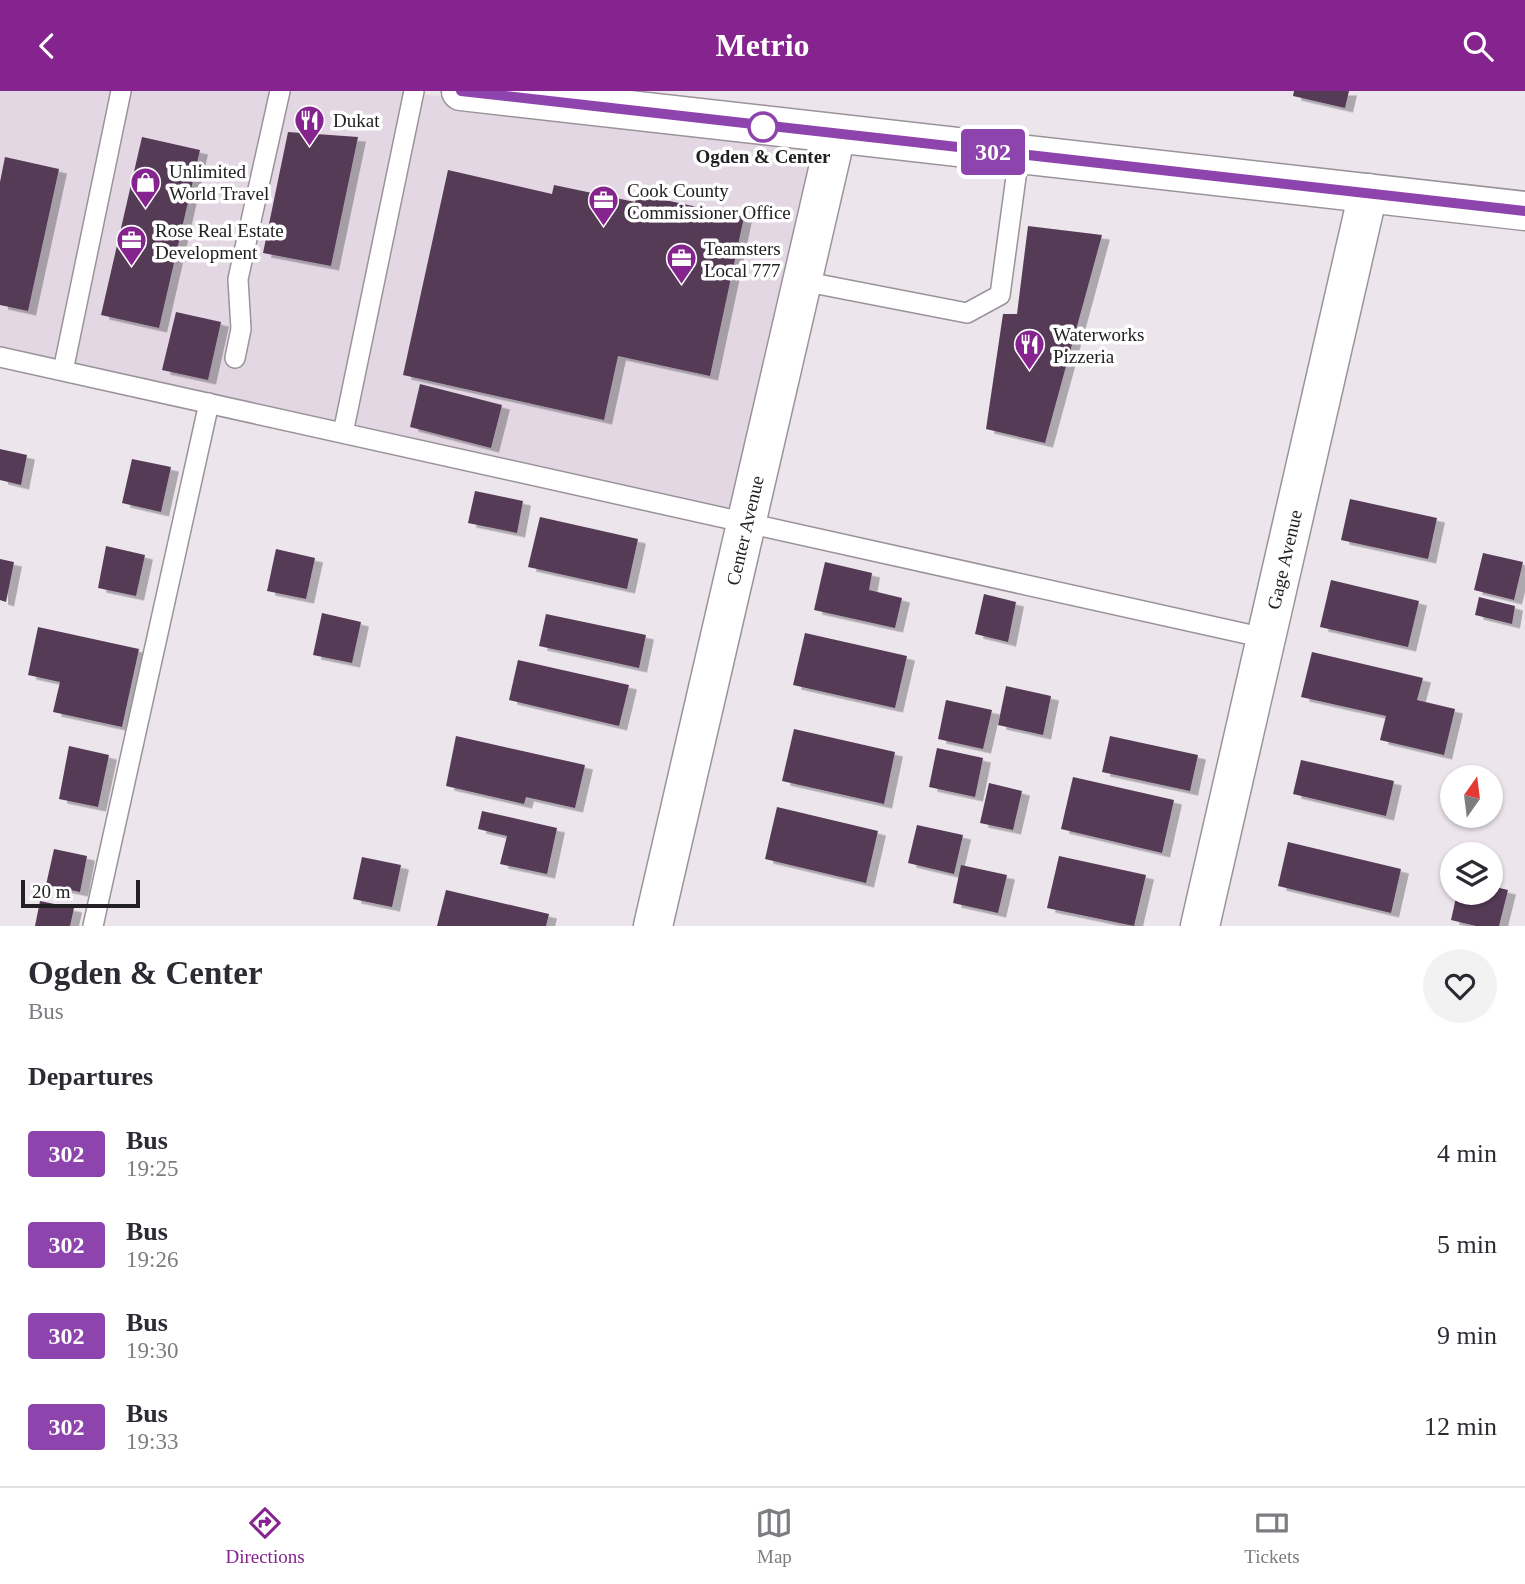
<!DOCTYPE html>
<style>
body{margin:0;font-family:Georgia,serif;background:#f2f2f3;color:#2b2b33;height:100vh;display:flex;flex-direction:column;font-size:26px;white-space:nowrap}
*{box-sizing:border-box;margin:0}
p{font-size:23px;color:#7c7c81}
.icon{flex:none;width:38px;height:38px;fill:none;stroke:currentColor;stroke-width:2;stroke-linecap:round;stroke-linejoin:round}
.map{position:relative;height:835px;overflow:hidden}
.sheet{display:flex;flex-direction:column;background:#fff;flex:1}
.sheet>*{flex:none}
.badge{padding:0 14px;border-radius:5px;font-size:24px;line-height:46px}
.needle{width:46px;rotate:14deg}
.buttons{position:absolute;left:1440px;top:674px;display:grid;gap:14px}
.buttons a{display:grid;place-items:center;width:63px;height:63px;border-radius:50%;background:#fff;box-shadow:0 2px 5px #0004;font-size:35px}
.scale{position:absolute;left:21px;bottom:18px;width:119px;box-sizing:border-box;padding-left:7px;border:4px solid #222022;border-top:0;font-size:19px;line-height:24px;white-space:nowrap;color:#222022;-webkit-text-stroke:5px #fff;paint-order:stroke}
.map>.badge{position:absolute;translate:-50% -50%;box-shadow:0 0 0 4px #fff}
h2{padding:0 28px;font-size:26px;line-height:63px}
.round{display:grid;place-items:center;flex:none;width:74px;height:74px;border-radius:37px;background:#f2f2f3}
.summary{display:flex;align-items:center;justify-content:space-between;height:119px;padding:0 28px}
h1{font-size:33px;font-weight:700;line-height:52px}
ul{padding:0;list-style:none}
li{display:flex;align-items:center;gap:21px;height:91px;padding:0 28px}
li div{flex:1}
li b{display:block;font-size:26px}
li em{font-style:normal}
li .badge{min-width:77px;font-weight:700;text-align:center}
header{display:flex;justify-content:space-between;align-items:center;height:91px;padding:0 28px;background:#85248e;color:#fff;font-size:32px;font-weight:700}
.tab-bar{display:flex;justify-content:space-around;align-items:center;height:98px;border-top:2px solid #e1e1e2;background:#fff;font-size:19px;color:#7c7c81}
.tab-bar a{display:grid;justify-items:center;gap:4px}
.tab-bar .active{color:#85248e}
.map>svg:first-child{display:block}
</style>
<header><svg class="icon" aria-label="back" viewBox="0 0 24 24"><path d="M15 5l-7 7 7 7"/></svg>Metrio<svg class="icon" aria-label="search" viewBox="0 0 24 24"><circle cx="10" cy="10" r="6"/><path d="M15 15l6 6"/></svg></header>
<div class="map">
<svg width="1525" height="835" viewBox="0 0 1525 835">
<defs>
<filter id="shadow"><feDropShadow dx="8" dy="4.5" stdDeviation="0" flood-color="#0004"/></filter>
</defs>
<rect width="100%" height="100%" fill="#ece5ec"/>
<path fill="#e3d7e4" d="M0,0H395L824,52L735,432L0,265Z"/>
<path fill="#553b57" filter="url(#shadow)" d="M1294,0H1349L1345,17L1293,5Z
M288,41L358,46L331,175L263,162Z
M142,46L200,59L159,237L101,224Z
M5,66L59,78L28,220L0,214V91Z
M448,79L552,103L554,94L635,111L637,103L744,126L710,285L618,265L604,329L403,284Z
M1028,135L1102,144L1045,352L986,338L1003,223H1017Z
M176,221L221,231L208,289L162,279Z
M420,293L502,314L491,357L410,336Z
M0,358L27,364L21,394L0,389Z
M132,368L171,376L161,421L122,412Z
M475,400L523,410L517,442L468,432Z
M1350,408L1437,427L1428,468L1341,449Z
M540,426L638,448L627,498L528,476Z
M106,455L145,464L136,505L98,497Z
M276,458L315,467L306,508L267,500Z
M1483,462L1523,471L1514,509L1474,499Z
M0,468L14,471L6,511L0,509Z
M825,471L872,482L869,499L902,507L895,537L814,519Z
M1331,489L1419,510L1408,556L1320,536Z
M984,503L1016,511L1008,551L975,543Z
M1479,506L1515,515L1512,533L1475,524Z
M322,522L361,531L352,572L313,564Z
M546,523L646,544L639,577L539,555Z
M38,536L139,558L122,636L53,621L60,591L28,584Z
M805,542L907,565L895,617L793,594Z
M1312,561L1423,587L1417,609L1455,618L1444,664L1380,649L1386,625L1301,606Z
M518,569L629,594L619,635L509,609Z
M1006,595L1051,605L1043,644L998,634Z
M946,609L992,619L983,658L938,648Z
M794,638L895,661L884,713L782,690Z
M456,645L585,674L575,717L526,706L524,713L446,695Z
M1110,645L1198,664L1190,700L1102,681Z
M69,655L109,664L98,716L59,708Z
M937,657L983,667L975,706L929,696Z
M1301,669L1394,690L1386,725L1293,703Z
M1073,686L1174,709L1162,762L1061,738Z
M989,692L1022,700L1013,739L980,732Z
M777,716L878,740L866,792L765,768Z
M482,720L557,737L547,783L500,773L507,745L478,738Z
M917,734L963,744L954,783L908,772Z
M1288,751L1401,778L1391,822L1278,795Z
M54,758L87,765L80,801L46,794Z
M1059,765L1146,784L1134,835L1047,817Z
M362,766L401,774L392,816L353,808Z
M961,774L1007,784L998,822L953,812Z
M1491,795L1508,799L1499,835H1476L1451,829L1457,802H1491Z
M446,799L549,823L546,835H437Z
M40,810L74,817L70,835H35Z"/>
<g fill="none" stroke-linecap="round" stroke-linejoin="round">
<defs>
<path id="lane" d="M802,190L967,222L1000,204L1019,64
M0,266L1265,547
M235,267L241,238L238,188L280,0
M63,280L121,0
M343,342L414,0
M93,835L209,312"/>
<g id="street">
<path id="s1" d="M653,835L836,44"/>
<path id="s2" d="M1200,835L1368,102"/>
</g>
<path id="primary" d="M461,0L1525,120"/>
</defs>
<use href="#lane" stroke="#9a939a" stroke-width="22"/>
<use href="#street" stroke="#9a939a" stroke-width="41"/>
<use href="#primary" stroke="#9a939a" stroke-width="41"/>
<use href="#lane" stroke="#fff" stroke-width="19"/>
<use href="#street" stroke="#fff" stroke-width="38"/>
<use href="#primary" stroke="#fff" stroke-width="38"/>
</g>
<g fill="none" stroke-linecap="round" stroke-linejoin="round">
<defs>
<path id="line" d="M461,0L1525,120"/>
</defs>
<use href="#line" stroke="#fff" stroke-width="16"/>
<use href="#line" stroke="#8e44ad" stroke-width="10"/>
</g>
<defs>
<symbol id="restaurant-pin" viewBox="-11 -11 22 30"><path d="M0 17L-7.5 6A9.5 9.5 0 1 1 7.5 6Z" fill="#85248e" stroke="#fff"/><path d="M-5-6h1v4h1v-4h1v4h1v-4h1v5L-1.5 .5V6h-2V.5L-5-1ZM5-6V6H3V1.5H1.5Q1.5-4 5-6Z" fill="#fff"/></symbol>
<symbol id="shop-pin" viewBox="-11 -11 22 30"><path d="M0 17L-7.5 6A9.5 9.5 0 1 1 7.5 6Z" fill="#85248e" stroke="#fff"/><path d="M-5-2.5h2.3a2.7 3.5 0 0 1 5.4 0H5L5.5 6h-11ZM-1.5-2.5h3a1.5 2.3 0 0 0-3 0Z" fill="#fff"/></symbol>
<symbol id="office-pin" viewBox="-11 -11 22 30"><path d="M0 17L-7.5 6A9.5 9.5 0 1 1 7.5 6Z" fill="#85248e" stroke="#fff"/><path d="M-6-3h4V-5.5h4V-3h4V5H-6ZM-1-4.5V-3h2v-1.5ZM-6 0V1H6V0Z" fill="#fff"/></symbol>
</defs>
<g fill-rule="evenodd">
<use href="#restaurant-pin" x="292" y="12" width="35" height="47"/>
<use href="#shop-pin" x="128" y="74" width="35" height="47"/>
<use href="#office-pin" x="586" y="92" width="35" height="47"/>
<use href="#office-pin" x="114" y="132" width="35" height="47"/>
<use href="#office-pin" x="664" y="150" width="35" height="47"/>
<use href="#restaurant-pin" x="1012" y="236" width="35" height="47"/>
</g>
<circle fill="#fff" stroke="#8e44ad" stroke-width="3.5" cx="763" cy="36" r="14"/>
<g text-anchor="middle" stroke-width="7" stroke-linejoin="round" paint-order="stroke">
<g font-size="19" fill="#222022" stroke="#fff" text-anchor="start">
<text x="333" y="36">Dukat</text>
<text x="169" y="87">Unlimited<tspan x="169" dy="22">World Travel</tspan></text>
<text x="627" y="106">Cook County<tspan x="627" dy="22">Commissioner Office</tspan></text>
<text x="155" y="146">Rose Real Estate<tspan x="155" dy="22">Development</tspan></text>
<text x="704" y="164">Teamsters<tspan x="704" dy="22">Local 777</tspan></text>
<text x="1053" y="250">Waterworks<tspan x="1053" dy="22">Pizzeria</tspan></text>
</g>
<g font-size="19" font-weight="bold" fill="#222022" stroke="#fff">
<text x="763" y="72">Ogden &amp; Center</text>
</g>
<g font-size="19" fill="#222022" stroke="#fff">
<text dy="7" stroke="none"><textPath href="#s1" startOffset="406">Center Avenue</textPath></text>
<text dy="7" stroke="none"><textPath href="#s2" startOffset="376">Gage Avenue</textPath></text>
</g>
</g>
</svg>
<div class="buttons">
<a><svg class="needle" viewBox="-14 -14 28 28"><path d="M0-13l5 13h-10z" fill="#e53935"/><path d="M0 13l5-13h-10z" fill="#7c7c81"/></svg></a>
<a><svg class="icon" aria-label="layers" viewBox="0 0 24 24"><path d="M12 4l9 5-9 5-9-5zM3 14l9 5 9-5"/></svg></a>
</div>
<div class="scale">20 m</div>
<b class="badge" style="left:993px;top:61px;background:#8e44ad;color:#fff">302</b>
</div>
<section class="sheet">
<div class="summary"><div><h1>Ogden &amp; Center</h1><p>Bus</p></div><a class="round"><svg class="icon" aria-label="heart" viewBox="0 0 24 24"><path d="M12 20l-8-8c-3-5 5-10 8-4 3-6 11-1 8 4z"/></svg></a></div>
<h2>Departures</h2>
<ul>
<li><span class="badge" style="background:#8e44ad;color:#fff">302</span><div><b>Bus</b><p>19:25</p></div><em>4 min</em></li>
<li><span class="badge" style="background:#8e44ad;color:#fff">302</span><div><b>Bus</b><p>19:26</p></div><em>5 min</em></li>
<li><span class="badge" style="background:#8e44ad;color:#fff">302</span><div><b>Bus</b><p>19:30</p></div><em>9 min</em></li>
<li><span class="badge" style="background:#8e44ad;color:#fff">302</span><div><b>Bus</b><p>19:33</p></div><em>12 min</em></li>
</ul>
</section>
<nav class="tab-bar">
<a class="active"><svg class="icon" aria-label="directions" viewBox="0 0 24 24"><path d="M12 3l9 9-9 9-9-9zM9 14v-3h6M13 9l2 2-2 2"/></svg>Directions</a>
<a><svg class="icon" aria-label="map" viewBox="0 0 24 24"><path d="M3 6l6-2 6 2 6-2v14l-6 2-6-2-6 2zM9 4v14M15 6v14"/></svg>Map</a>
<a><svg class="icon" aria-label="tickets" viewBox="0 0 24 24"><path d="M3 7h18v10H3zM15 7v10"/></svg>Tickets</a>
</nav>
